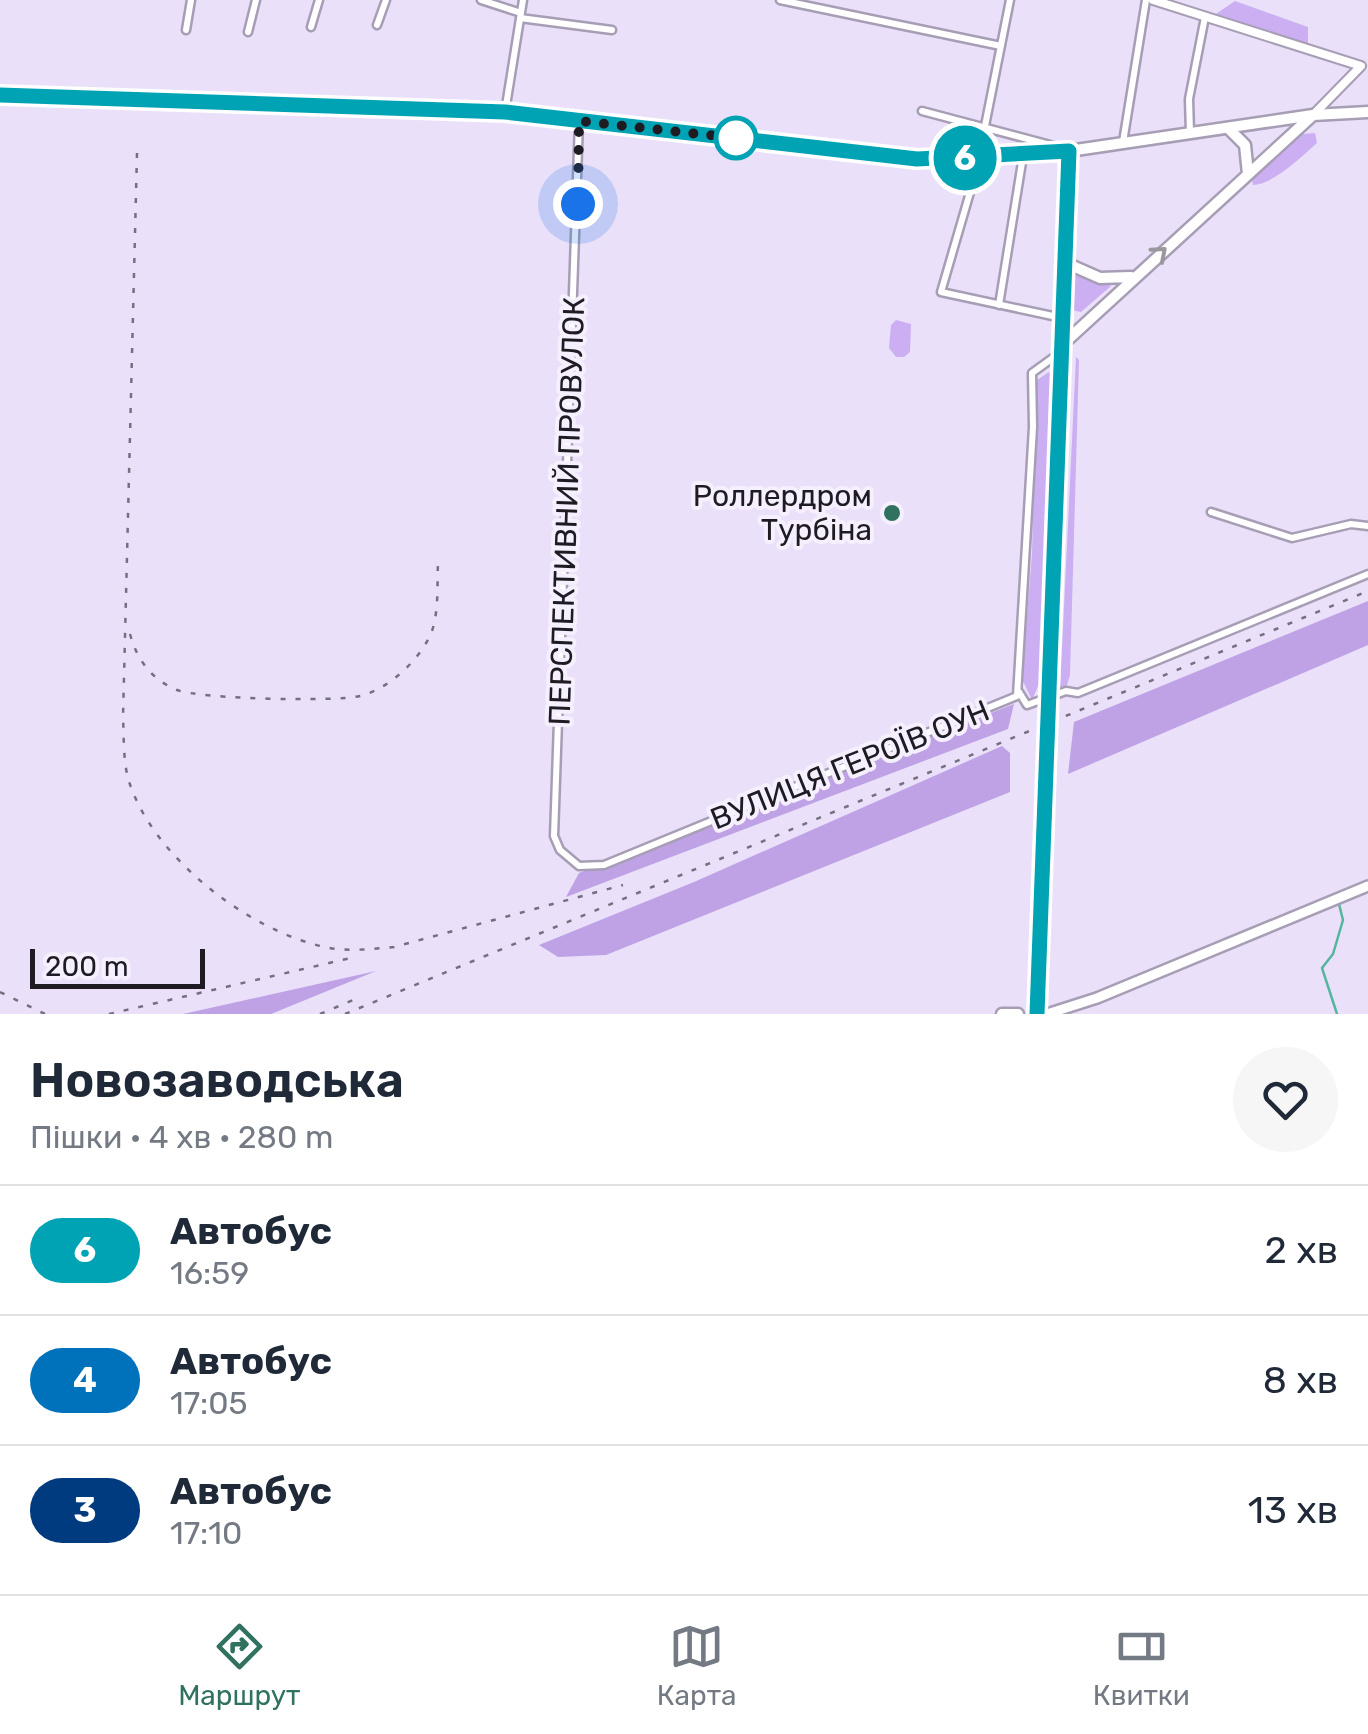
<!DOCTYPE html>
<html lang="uk">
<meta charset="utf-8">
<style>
body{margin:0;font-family:Rubik,sans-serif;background:#f6f6f7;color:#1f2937;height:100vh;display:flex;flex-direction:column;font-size:38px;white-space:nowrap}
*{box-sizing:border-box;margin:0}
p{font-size:32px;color:#747a83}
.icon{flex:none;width:55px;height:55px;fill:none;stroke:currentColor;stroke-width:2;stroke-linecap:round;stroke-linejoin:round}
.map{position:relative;height:1014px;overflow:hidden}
.sheet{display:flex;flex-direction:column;background:#fff;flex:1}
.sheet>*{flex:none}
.badge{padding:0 20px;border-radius:32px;font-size:35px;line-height:65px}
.scale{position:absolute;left:30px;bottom:25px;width:175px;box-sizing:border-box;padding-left:10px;border:5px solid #1e1b23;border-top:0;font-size:28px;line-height:35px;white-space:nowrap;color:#1e1b23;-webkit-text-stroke:8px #f5effe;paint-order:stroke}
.you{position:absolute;width:50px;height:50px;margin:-25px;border:8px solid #fff;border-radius:50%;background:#1a73e8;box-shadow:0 0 0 15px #1a73e833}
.map>.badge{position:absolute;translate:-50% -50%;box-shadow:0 0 0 5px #fff}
.round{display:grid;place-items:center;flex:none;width:105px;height:105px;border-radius:52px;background:#f6f6f7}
.overview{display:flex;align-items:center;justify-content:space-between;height:170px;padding:0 30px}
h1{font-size:48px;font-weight:600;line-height:75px}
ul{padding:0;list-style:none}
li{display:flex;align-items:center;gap:30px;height:130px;padding:0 30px;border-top:2px solid #e0e1e3}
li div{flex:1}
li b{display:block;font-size:38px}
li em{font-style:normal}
li .badge{min-width:110px;font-weight:700;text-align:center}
.menu{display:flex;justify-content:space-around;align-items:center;height:140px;border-top:2px solid #e0e1e3;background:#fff;font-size:28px;color:#747a83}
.menu a{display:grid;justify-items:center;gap:5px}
.menu .on{color:#307160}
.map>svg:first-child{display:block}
</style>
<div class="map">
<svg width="1368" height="1014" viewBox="0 0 1368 1014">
<rect width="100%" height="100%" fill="#eae0f9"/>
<path fill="#cbaff2" d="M1235,1L1308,27V48L1213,16Z
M1302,134L1315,133L1317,143C1301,157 1274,184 1253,185L1252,179Z
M1073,272L1111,286L1081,312L1072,310Z
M896,320L911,324L910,352L904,357H896L889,348L891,325Z
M1076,357L1079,360L1070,675L1067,685L1060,690Z
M1049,372L1054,382L1039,684L1032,700L1022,679L1032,554L1036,389L1037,380Z"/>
<path fill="#bea2e5" d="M1368,601V645L1068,774L1074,722Z
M1014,704L1008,729L566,897L579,873Z
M1002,746L1010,753V792L606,955L558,957L539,945L694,882Z
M376,971L271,1014H183Z"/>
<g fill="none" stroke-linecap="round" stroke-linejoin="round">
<path stroke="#56b69c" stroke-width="2.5" d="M1337,1014L1322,968L1333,954L1343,920L1339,904"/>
<defs>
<path id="minor" d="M481,0L521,13
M780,0L1001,46
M520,18L612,30
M377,25L386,0
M311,27L319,0
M186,30L191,0
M248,32L256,0
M922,111L1069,150
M505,112L523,0
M579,121L554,836L560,850L579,866L604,865L1017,696L1033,427L1032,373L1061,352
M985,126L1010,0
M1190,133L1189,99L1205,17
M1123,142L1146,0
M980,158L941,292L1062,318
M999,305L1023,156
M1211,512L1292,538L1351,524L1368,526
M1019,692L1027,705L1066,691L1078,693L1368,574"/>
<path id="tertiary" d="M1153,0L1361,66L1314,114
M0,96L505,112L917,159L1069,151"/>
<path id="secondary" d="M1047,1014L1097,998L1368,886"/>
<path id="primary" d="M1228,128L1245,145L1248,174
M1066,263L1100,278L1131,277
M1063,344L1313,115
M1049,693L1069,151L1313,115L1368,112
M1002,1014H1018
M1037,1014L1047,741"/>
</defs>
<use href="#minor" stroke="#a79eb5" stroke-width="11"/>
<use href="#tertiary" stroke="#a79eb5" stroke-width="12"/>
<use href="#secondary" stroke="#a79eb5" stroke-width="14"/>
<use href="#primary" stroke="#a79eb5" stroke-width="15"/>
<use href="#minor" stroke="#fff" stroke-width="6"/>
<use href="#tertiary" stroke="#fff" stroke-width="8"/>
<use href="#secondary" stroke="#fff" stroke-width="9"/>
<use href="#primary" stroke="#fff" stroke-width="10"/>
<path stroke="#756f7f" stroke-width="2.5" stroke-dasharray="5 10" stroke-linecap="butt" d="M137,153L123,717C124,736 123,759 128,778C150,855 248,931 325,947C348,952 371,949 394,947L623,885
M130,634C137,660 152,680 177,690C200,699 336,702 360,696C389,689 421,659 432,631C439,610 437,584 438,563
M0,992L45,1014
M109,1014L355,957
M320,1014L358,998
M345,1014L1368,591"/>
<defs>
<path id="primary-bridge" d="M1047,741L1049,693"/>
</defs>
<use href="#primary-bridge" stroke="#a79eb5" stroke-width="15" stroke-linecap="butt"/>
<use href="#primary-bridge" stroke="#fff" stroke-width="10"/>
</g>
<defs><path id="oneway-chevron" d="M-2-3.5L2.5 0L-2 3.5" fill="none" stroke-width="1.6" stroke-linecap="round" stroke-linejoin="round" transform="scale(2.5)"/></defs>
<use stroke="#9a989c" href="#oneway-chevron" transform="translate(1160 253) rotate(-41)"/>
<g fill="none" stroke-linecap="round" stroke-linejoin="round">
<defs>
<path id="line" d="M0,95L505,112L917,159L1069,151L1037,1014"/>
</defs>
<use href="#line" stroke="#fff" stroke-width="22"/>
<use href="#line" stroke="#00a3b4" stroke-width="15"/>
<path stroke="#1e1b23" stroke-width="10" stroke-dasharray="0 18" d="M578,204L579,121L736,138"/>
</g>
<circle fill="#fff" stroke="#00a3b4" stroke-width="5" cx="736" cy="138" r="20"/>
<circle fill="#307160" stroke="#f5effe" stroke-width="4" cx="892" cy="513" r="10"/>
<g text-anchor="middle" stroke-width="8" stroke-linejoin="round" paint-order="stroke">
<g font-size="30" fill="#1e1b23" stroke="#f5effe" text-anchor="end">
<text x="872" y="506">Роллердром<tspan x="872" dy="34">Турбіна</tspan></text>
</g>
<g font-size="30" fill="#1e1b23" stroke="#f5effe">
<text transform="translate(567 511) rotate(-88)" y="10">ПЕРСПЕКТИВНИЙ ПРОВУЛОК</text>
<text transform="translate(850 765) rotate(-22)" y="10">ВУЛИЦЯ ГЕРОЇВ ОУН</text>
</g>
</g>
</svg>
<div class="scale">200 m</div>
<div class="you" style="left:578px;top:204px"></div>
<b class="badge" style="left:965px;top:158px;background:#00a3b4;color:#fff">6</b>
</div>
<section class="sheet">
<div class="overview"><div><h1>Новозаводська</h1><p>Пішки · 4 хв · 280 m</p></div><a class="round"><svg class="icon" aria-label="heart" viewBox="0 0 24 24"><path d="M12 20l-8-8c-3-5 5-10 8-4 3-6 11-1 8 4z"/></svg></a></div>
<ul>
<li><span class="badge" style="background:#00a3b4;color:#fff">6</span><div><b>Автобус</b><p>16:59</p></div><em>2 хв</em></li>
<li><span class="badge" style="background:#0072bc;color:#fff">4</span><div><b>Автобус</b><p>17:05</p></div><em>8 хв</em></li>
<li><span class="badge" style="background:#003b80;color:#fff">3</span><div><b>Автобус</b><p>17:10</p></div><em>13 хв</em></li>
</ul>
</section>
<nav class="menu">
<a class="on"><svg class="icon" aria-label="directions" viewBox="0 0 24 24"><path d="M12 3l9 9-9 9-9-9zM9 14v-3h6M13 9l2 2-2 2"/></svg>Маршрут</a>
<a><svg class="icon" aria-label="map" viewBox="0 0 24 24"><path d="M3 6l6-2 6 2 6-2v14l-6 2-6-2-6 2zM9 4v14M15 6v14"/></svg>Карта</a>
<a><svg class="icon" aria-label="tickets" viewBox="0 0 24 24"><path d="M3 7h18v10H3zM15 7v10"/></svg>Квитки</a>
</nav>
